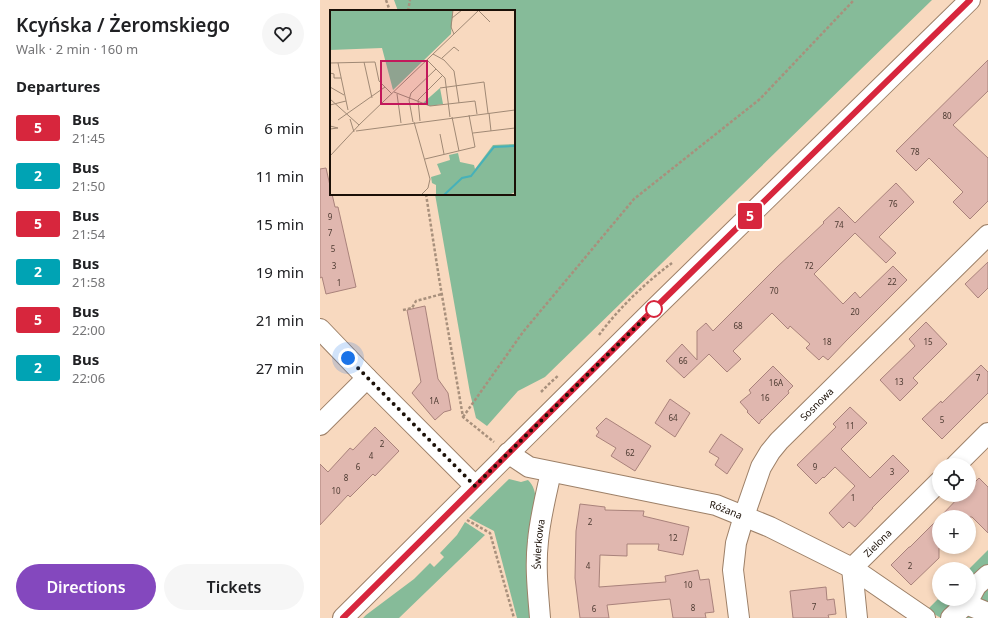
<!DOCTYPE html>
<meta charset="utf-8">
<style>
body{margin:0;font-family:"Noto Sans",sans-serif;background:#f6f6f6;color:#202124;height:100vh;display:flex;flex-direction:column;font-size:15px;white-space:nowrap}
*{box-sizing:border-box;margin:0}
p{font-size:13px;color:#757577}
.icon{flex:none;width:22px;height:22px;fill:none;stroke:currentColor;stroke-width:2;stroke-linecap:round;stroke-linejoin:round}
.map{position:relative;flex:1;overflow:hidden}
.drawer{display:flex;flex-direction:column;background:#fff;width:320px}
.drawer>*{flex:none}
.badge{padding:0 8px;border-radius:3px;font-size:14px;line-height:26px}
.tools{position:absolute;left:612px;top:458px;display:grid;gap:8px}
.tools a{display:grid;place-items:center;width:44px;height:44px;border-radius:50%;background:#fff;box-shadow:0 2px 6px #0003;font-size:20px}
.you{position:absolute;width:20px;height:20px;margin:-10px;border:3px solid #fff;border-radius:50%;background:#1a73e8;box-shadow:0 0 0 6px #1a73e833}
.map>.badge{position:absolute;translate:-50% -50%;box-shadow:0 0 0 2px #fff}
h2{padding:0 16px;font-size:15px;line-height:36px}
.round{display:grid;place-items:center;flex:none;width:42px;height:42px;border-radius:21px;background:#f6f6f6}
.headline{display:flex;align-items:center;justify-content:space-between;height:68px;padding:0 16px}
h1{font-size:19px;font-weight:600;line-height:30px}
.primary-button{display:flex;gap:8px;margin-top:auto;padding:8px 16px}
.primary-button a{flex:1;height:46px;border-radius:24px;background:#8448be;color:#fff;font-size:16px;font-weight:600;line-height:46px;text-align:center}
.primary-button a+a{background:#f6f6f6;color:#202124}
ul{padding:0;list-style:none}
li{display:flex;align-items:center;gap:12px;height:48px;padding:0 16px}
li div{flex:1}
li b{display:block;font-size:15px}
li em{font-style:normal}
li .badge{min-width:44px;font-weight:700;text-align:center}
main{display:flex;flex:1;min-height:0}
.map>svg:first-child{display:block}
</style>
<main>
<section class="drawer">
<div class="headline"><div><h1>Kcyńska / Żeromskiego</h1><p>Walk · 2 min · 160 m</p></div><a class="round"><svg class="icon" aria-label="heart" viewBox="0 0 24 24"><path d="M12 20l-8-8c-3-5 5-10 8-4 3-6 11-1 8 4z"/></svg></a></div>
<h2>Departures</h2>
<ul>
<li><span class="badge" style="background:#d7263d;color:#fff">5</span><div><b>Bus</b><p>21:45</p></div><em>6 min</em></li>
<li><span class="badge" style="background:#00a3b4;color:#fff">2</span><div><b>Bus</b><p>21:50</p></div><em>11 min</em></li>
<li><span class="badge" style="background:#d7263d;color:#fff">5</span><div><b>Bus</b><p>21:54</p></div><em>15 min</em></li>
<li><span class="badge" style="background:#00a3b4;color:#fff">2</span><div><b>Bus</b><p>21:58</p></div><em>19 min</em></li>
<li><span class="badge" style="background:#d7263d;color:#fff">5</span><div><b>Bus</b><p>22:00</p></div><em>21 min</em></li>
<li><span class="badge" style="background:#00a3b4;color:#fff">2</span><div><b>Bus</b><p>22:06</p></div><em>27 min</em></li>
</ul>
<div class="primary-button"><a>Directions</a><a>Tickets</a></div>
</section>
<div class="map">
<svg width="668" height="618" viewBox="0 0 668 618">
<rect width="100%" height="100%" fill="#f8d9bf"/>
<path fill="#86bb99" d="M74,0H612L225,377L198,391L167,426L156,418L150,393L115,194H194V11H78Z
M189,479L201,482L208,480C214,486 215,492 216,500L211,618H197L174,531L149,518Z
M145,522L165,535L79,618H43L46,615L94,579L110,563L114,567L124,557L120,553L137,535Z
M668,550V618H621L607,610L619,598L649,599V569Z"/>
<path fill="#e0b7af" stroke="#a9827b" d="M668,60V91L633,125L668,158V201L650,219L633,202L643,192L609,158L596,171L576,151Z
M6,168L11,190V194H12L15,207H18L36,287L6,294L2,277L0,278V169Z
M576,183L594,202L559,237L576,253L566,263L535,233L494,274L523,304L535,292L540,298L573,266L587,280L526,341L508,360L503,356L499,360L486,348L490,344L470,326L468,329L452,313L413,351L421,359L407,372L389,354L364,378L346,361L362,344L377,360V331L386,323L393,331L457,267L504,223L503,222L519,207L535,223Z
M668,262V288L658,298L645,284Z
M105,306L118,379L128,393L131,410L124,412L115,420L92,393L101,382L87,310Z
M606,322L627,344L593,378L598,383L580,401L560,380L595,346L589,339Z
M661,365L668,372V393L622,439L602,419L621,401L622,403Z
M453,366L473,386L468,391L469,393L442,420V419L439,424L427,412L428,411L420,402L431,393L429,390Z
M350,399L370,413L355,437L335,423Z
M530,407L547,423L521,449L550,478L573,455L589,471L552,508H553L535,527L529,522L523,528L509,513L535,486L515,467L504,478L503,477L496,484L477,465L516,427L513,424Z
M286,418L331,446L315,471L291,456L296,448L276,436L279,432L276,428Z
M55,427L79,451L55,476L53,474L30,497L28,495L0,525V464L8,472L30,448L33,450Z
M401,434L423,449L407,474L395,465L399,458L389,452Z
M659,478L668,487V533L652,517H620L641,495H649V488Z
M260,504L285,507V510L324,511L323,516L369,527L363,555L338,550L339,544H307V556L280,555L279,587L346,582L345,576L378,570L380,580L389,579L394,612L385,613L386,618H353L350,599L287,605L289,618H260L255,578L256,531Z
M619,518V558L591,585L571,565L589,547H590Z
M506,587L507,600L514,599L516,614L508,615L509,618H473L470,591Z"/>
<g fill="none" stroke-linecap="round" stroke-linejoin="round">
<defs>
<g id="minor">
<path d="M0,329L47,378L155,486"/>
<path d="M0,425L47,378"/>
<path id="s1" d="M188,453L209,467L396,505L450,527L532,568L605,618"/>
<path d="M636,465L668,433"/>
<path d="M649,599L656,586L668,575"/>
<path d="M646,604L668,613"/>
<path d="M23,618L334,309L650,0"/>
<path id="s2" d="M220,618C218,592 215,567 218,541C220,518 226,495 231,472"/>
<path id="s3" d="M419,618L413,570L416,543L424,516L441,467L450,452L459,441L668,235"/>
<path id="s4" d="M537,618L532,568L619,482"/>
<path d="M631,618L646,604L649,599"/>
</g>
</defs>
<use href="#minor" stroke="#9d8068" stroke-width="22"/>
<path stroke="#a8907c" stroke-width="2.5" stroke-dasharray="3 2" stroke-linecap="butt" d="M66,0L70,11
M88,11L90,0
M106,194L119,278L143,417L174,442
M83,310L92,308L96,301L122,294
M279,335C298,309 326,282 352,263
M221,392L231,382L239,375
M143,417L203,332L314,199L440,99L534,0
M147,520L170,533L194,618"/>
<use href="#minor" stroke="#fff" stroke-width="20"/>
</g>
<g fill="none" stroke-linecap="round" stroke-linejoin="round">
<defs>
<path id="line" d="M23,618L334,309L650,0"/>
</defs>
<use href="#line" stroke="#fff" stroke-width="9"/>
<use href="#line" stroke="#d7263d" stroke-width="6"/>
<path stroke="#1b1007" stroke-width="4" stroke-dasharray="0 7.2" d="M28,358L155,486L334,309"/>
</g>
<circle fill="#fff" stroke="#d7263d" stroke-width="2" cx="334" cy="309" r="8"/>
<g text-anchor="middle" stroke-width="3" stroke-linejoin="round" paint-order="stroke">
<g font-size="8" fill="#4c3a31">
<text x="627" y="119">80</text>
<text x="595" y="155">78</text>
<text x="573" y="207">76</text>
<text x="10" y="220">9</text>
<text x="519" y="228">74</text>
<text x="10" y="236">7</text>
<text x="13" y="252">5</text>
<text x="14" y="269">3</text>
<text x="489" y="269">72</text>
<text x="572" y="285">22</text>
<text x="19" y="286">1</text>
<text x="454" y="294">70</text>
<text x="535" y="315">20</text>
<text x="418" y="329">68</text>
<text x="507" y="345">18</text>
<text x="608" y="345">15</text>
<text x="363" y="364">66</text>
<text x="658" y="381">7</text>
<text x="579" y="385">13</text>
<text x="456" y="386">16A</text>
<text x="445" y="401">16</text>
<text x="114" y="404">1A</text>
<text x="353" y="421">64</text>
<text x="622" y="423">5</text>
<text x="530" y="429">11</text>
<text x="62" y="447">2</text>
<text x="310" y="456">62</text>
<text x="51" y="459">4</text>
<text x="38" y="470">6</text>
<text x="495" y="470">9</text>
<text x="572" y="475">3</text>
<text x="26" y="481">8</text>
<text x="16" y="494">10</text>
<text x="533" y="501">1</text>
<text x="270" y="525">2</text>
<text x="353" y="541">12</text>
<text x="268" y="569">4</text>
<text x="590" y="569">2</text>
<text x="368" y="588">10</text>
<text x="494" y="610">7</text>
<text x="373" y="611">8</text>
<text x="274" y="612">6</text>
</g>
<g font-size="10" fill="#1b1007" stroke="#fce9d9">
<text dy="4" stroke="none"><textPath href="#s3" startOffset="240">Sosnowa</textPath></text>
<text dy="4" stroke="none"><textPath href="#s1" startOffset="227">Różana</textPath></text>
<text dy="4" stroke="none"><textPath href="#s4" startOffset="86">Zielona</textPath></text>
<text dy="4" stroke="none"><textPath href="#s2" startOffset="74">Świerkowa</textPath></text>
</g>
</g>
<g transform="translate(10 10)">
<rect width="185" height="185" fill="#f8d9bf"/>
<path d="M0,0H123L121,24L63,80L52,38L0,40ZM110,78L113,94L100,96L93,93ZM185,134V182L179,185H106V175L102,173L101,167L111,164L107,154L120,150L119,145L128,143L130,152L144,155L145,159L163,135Z" fill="#86bb99"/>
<path fill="none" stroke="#46b1b9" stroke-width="2" d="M114,185L132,168L141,166L164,137L185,136"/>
<path fill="none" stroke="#a08975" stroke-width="1" d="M123,0L121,17L124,24M148,0L160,12M122,8L132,0M103,44L114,50L124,61L129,93M112,48L124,37L129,41M97,50L115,68L120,107M34,52L42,88M0,53L45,52L49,71L62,84M8,53L18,100M0,63L4,64V68H11M0,77L14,85M110,78L154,72L158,103M64,82L100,96L145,91L147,104M67,84L71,113M0,89L29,115M0,95L16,91M159,103L161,121M122,107L129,141M20,109L24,122M8,110L55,77M90,111L88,90L113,65M83,112L79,90L81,83L106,59M84,112L100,169L98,178L91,185M0,116L8,118L0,119M26,121L185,100M143,123L185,118M110,124L114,144M0,146L30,114L149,0M95,149L145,137L139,105"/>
<path fill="#c2185b" fill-opacity="0.15" stroke="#c2185b" stroke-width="2" d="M51,51H97V94H51Z"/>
<rect width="185" height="185" fill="none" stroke="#1b1007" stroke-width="2"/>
</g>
</svg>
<div class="tools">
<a><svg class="icon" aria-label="locate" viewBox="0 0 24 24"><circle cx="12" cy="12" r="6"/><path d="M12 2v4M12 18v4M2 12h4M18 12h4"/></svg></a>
<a>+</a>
<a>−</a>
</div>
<div class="you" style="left:28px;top:358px"></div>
<b class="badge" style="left:430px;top:216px;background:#d7263d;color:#fff">5</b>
</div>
</main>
